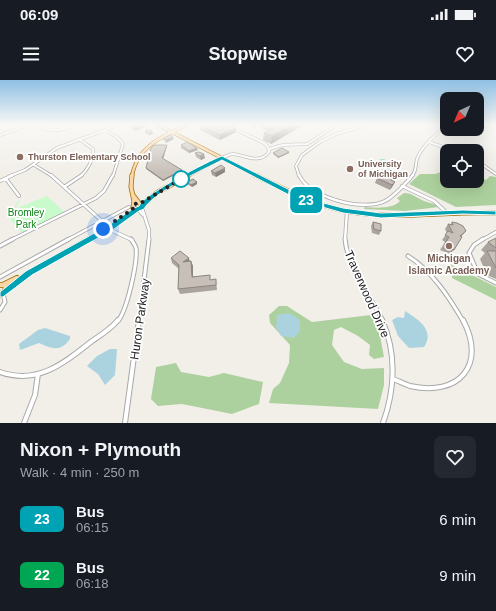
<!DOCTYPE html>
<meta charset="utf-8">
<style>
body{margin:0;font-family:Helvetica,sans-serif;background:#242831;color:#f1f3f6;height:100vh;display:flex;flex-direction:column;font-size:15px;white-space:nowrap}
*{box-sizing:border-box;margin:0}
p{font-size:13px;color:#9ea1a6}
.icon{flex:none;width:22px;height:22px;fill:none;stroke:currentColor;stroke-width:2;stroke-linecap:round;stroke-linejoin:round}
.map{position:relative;height:343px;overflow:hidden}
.panel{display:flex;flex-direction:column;background:#171b24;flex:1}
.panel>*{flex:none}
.badge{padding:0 8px;border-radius:6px;font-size:14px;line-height:26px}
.needle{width:26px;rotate:224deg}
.buttons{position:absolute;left:440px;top:12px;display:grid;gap:8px}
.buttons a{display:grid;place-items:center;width:44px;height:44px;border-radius:8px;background:#171b24;box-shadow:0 4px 16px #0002;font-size:20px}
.you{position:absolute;width:20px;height:20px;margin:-10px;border:3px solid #fff;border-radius:50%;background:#1a73e8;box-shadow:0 0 0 6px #1a73e833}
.map>.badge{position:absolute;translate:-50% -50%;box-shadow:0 0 0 2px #fff}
.round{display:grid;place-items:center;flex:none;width:42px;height:42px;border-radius:8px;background:#242831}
.headline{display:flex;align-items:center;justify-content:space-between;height:68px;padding:0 20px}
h1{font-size:19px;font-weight:700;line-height:30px}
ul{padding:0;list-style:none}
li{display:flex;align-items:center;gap:12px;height:56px;padding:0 20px}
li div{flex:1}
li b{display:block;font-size:15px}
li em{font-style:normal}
li .badge{min-width:44px;font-weight:700;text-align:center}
.status{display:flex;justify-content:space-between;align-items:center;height:28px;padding:0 20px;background:#171b24;direction:ltr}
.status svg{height:11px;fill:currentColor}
header{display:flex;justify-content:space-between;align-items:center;height:52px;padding:0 20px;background:#171b24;font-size:18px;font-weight:700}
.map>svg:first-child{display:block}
</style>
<div class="status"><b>06:09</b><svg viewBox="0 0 49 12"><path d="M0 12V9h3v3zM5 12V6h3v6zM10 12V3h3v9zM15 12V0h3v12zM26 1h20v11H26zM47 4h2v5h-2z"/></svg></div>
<header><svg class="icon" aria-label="menu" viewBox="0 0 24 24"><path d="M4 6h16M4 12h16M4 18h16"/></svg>Stopwise<svg class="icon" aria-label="heart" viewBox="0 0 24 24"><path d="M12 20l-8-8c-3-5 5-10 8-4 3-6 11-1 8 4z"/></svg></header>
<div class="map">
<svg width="496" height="343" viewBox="0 0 496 343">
<rect width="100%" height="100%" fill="#f2efe9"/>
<path fill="#add19e" d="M447,90V101H477V96L486,100L490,96L496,97V125L456,127L409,104L420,94H435Z
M404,113C411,113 414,116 420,119C426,123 433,122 439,127L405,131L364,129L365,127C376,128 393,129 400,121L397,118Z
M450,184L496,207V220L452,198Z
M279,226H287L312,242L371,235L380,256L384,277L374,279L369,275L370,265L358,256L341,247L334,250L332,265L344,282L362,289L384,288V305L378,329L269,323L273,309L280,303L289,283L290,265L270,243L269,235Z
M176,283L181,292L209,297L224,293L263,302L259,324L232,334L182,324L158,326L151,319L156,287Z"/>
<path fill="#c8facc" d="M47,116L64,132L22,153L6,134L13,130L18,121L20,120L15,129Z"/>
<path fill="#88e0be" d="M381,79H384L397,85L389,91L371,84Z"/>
<path fill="#aad3df" d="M405,231C419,240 435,250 424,267L409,268L398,256L392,240L398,237L404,238Z
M289,233L300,240V251L294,258L281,256L276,247L277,235Z
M45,248L70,256V259C61,272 52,269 39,263L20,270L19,264L38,250Z
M110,269H117L115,295L105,305L98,294L87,286L97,276Z"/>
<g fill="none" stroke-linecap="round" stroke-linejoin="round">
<defs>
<path id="minor-far3" d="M36,45C49,53 62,51 76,45
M105,50L117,57L123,64L113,96
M0,55L29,45
M79,59L93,69C95,78 87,90 81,96
M429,62L454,71
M269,69L283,65L307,64L337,45
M221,78C225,77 229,74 233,74C245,75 259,85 269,72L268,67L264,63L226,45
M75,79H92
M477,81L496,94
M34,85L52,96
M10,96L25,90L57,68L118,45
M299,96L296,86L302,75L320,62L336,54L367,45
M412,96C417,90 415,86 417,79C422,65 437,54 447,45"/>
<path id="minor-far2" d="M51,95L103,142
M299,95C309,118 364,132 385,121C395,116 405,104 413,95
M6,99L19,116
M0,101L13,95
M402,106L434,121L447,133
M64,107L82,95
M142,128L149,150V160
M138,129L143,135
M104,149V142L108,143L110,146
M113,151L132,160
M11,160L96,118L104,111L113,95
M67,160L129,127
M345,160L347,131
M482,160L496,152"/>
<path id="minor-far1" d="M345,159C347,186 371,217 383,241
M483,159L474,165L469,173L478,194L496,203
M0,166L13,159
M408,176C432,191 449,217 463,241
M0,197L69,159
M0,230L5,222L3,213
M118,241C127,230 138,182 136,168C135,165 133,162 131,159
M139,241L149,159"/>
<path id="minor" d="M382,240C397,273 395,310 383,343
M0,292C37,305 63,284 92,261C101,255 111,249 118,240
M393,299C399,301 404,304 410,306C459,317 487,285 463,240
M24,343L35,315L38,294
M125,343L139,240"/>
<path id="major-far2" d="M158,45L257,96
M132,96C137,67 162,56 187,45
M187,96L221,78"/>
<path id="major-far1" d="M132,95L131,107L134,121L133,128
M255,95C288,111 322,129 358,133C404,139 450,131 496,133
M133,115L139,123
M143,124L158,112L189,95
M87,160L111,147L136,129"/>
<path id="major" d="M0,205H5L6,207L5,211L0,215
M3,205L17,198
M5,211L29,193L89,159"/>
</defs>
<use href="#minor-far3" stroke="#a9a9a9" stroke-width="3.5"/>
<use href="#minor-far2" stroke="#a9a9a9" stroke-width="4"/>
<use href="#minor-far1" stroke="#a9a9a9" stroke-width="5"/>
<use href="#minor" stroke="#a9a9a9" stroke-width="6"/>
<use href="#major-far2" stroke="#a06b00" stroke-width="4"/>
<use href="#major-far1" stroke="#a06b00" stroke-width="5"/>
<use href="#major" stroke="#a06b00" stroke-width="6"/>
<use href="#minor-far3" stroke="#fff" stroke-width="2"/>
<use href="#minor-far2" stroke="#fff" stroke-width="2.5"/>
<use href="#minor-far1" stroke="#fff" stroke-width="3"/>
<use href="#minor" stroke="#fff" stroke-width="4"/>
<use href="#major-far2" stroke="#fcd6a4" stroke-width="2.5"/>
<use href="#major-far1" stroke="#fcd6a4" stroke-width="3.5"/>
<use href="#major" stroke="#fcd6a4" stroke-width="4.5"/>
</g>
<path fill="#aba49e" d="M126,45H146L147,46L135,51Z
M200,45H231L236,48V52L220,60L200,50Z
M248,45H303L271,64L263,60L264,53L268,51L258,46L255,48Z
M145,50L152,51L153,54L149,55L145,53Z
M167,65V66L163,79L182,90V91L163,101L146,89V88Z
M181,65L198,70L189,73L181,68Z
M289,72V73L278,78L273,74V73Z
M195,73L205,78L201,80L196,77Z
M211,91L225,92L216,97L212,95Z
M384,97L394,100L393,101L395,102L392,107L390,110L375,103L377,98Z
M187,102H197V104L192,107L187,104Z
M373,142L381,151L379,155L372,153L371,146Z
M452,142L466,151L461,157L454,170L450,174L440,170L445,162L442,160L447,153L445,149L448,144L450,145Z
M496,158V199L487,195L480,179L485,173L481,170L488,162Z
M171,178L191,181L193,186V196L211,200L216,199L217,210L180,214L178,209L179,189L172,183Z"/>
<path fill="#8b8681" d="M135,45H146L147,46L135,51L133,46Z
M291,45H303L271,64L272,56Z
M236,48V52L220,60V55Z
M152,51L153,54L149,55V53Z
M173,57L174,59L166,63L165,60Z
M167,65V66L163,79L162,78Z
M197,68L198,70L189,73V71Z
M289,72V73L278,78L279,77Z
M204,74L205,78L201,80L200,76Z
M225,88V92L216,97L215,93Z
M182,90V91L163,101V100Z
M397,95L394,100L390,104L391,100Z
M197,102V104L192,107L191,105Z
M395,102L392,107L390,110L392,105Z
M189,178L190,183L183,182Z
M191,181L193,186V202L192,197Z"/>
<path fill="#c7bfb8" stroke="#8b8681" d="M200,45H231L236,48L220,55Z
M272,45H291L272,56L264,53L276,47Z
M148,49L152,51L149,53L145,50Z
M170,55L173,57L165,60L163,59Z
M187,62L197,68L189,71L181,65Z
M154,65H167L162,78L182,90L163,100L146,88L151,68Z
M282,68L289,72L279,77L273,73Z
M199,72L204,74L200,76L195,73Z
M221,85L225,88L215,93L211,91Z
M390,92L397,95L391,100L395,102L392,105L377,98L380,96L384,97Z
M193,99L197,102L191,105L187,102Z
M373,142L381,144V151L374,149Z
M452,142L457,143L463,146L466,151L460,156L462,157L454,170L444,165L449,157L445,155L448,151L453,153L448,144L453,145Z
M496,158V168L488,162Z
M180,171L189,178L183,182L191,181L192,197L210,195V200L216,199V205L178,209L179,185L171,178Z
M487,171H496V188Z"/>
<linearGradient id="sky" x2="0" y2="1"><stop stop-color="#8fc0e4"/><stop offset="0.48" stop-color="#f9f8f5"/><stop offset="1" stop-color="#f9f8f5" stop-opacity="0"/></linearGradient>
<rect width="496" height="93" fill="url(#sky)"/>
<path fill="#00a3b4" stroke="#fff" d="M222,76L296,113L316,121L343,128L381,133L463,130L496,131V135L463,134L381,138L343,133L312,124L291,116L222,80C203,90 153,112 144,129L139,131L114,149L32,195L3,217H0V212L26,191L109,145L134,128L139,126C143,115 208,81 222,76Z"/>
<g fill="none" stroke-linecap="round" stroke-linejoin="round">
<path stroke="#222" stroke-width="4" stroke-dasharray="0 7.2" d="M103,149L130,131L134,128V124L141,123L181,99"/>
</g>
<g fill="#8d6e63" stroke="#fff" stroke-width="1.5">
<circle cx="20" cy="77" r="4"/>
<circle cx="350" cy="89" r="4"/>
<circle cx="449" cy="166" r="4"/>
</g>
<circle fill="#fff" stroke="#00a3b4" stroke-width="2" cx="181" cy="99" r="8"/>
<g text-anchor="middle" stroke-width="3.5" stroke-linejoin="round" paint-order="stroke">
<g font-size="9" font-weight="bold" fill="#785e54" stroke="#fff" text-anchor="start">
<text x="28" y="80">Thurston Elementary School</text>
<text x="358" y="87">University<tspan x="358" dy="10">of Michigan</tspan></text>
</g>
<g font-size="10" fill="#0c8416" stroke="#fff">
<text x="26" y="136">Bromley<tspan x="26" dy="12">Park</tspan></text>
</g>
<g font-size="10" font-weight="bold" fill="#785e54" stroke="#fff">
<text x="449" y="182">Michigan<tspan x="449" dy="12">Islamic Academy</tspan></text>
</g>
<g font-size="12" fill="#222" stroke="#fff">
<text transform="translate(367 214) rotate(66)" y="4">Traverwood Drive</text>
<text transform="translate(140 239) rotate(-82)" y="4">Huron Parkway</text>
</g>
</g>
</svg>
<div class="buttons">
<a><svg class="needle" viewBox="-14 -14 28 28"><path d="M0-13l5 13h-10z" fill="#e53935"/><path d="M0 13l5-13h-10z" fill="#9ea1a6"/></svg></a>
<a><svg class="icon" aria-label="locate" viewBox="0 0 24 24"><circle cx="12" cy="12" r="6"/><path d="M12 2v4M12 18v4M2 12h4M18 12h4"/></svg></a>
</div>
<div class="you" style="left:103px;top:149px"></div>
<b class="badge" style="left:306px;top:120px;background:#00a3b4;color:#fff">23</b>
</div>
<section class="panel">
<div class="headline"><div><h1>Nixon + Plymouth</h1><p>Walk · 4 min · 250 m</p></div><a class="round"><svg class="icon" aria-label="heart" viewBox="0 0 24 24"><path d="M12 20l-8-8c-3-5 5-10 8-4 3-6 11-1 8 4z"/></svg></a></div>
<ul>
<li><span class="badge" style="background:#00a3b4;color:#fff">23</span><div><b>Bus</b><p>06:15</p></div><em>6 min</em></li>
<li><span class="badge" style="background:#00a651;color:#fff">22</span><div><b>Bus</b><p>06:18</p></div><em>9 min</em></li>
</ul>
</section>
